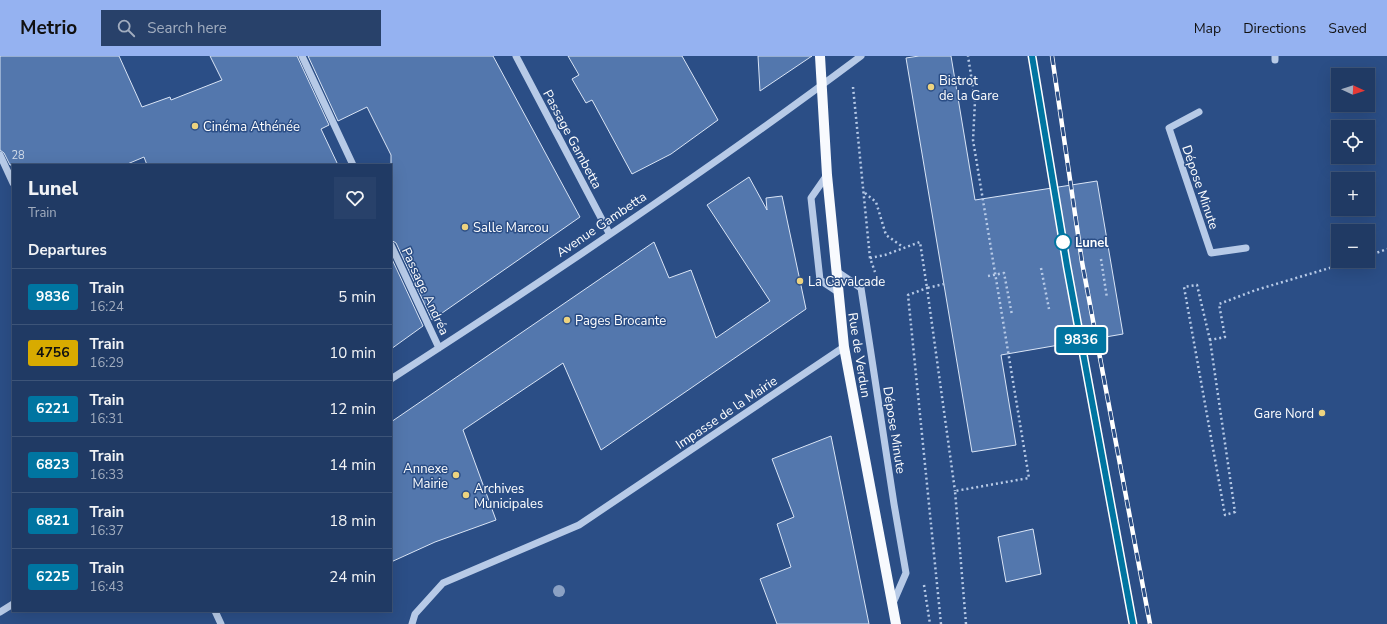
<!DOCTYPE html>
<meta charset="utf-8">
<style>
body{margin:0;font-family:"Nunito Sans",sans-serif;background:#28416a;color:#f1f3f6;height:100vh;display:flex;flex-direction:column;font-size:15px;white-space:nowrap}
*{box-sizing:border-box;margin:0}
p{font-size:13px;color:#a2adbf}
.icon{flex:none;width:22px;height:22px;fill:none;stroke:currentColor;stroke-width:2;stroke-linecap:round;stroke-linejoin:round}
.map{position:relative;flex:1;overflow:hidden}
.side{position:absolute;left:12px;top:108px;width:380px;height:448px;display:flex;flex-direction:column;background:#203a64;border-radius:0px;box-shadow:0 4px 16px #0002,0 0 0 1px #3d5478}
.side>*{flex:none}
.badge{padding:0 8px;border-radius:3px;font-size:14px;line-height:26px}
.needle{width:26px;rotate:93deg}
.tools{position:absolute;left:1331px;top:12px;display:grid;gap:8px}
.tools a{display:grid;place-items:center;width:44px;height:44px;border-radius:0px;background:#203a64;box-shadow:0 4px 16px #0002,0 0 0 1px #3d5478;font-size:20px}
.map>.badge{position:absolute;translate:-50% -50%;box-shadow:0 0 0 2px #fff}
h2{padding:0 16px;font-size:15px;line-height:36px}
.round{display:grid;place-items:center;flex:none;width:42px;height:42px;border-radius:0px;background:#28416a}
.head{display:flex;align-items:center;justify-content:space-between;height:68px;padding:0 16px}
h1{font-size:19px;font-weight:800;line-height:30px}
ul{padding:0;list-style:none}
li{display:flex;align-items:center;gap:12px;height:56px;padding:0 16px;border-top:1px solid #3d5478}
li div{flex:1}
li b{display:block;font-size:15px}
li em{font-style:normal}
li .badge{min-width:44px;font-weight:700;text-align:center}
header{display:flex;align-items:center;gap:24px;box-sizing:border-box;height:56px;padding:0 20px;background:#95b2f1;color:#111}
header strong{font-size:19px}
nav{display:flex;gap:22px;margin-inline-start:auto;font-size:14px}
.search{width:280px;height:36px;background:#28416a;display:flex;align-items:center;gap:10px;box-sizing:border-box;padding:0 14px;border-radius:0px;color:#a2adbf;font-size:15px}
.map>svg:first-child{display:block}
</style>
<header>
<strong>Metrio</strong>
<div class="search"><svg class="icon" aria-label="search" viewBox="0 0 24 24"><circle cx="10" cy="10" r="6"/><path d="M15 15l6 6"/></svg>Search here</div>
<nav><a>Map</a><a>Directions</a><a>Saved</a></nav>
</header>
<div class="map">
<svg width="1387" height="568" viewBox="0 0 1387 568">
<rect width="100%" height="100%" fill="#2b4e86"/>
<path fill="#5377ad" stroke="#dae5f6" d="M0,0H119L142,51L170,41L171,44L222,24L210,0H297L329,69L321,73L338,109H147L144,101L125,109H10L4,97L0,94Z
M308,0H493L580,161L432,264L396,187L391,184V99L367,51L338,65Z
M568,0H682L718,64L671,98L632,118L592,44L586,47L572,23L579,19Z
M758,0H812L760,35Z
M919,0H951L975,144L1097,125L1123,278L1001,299L1016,389L972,396L906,2Z
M749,121L767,154L766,142L782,140L806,253L601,394L563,307L463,374L496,464L435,486L391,506V366L654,186L669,222L691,214L716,282L770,245L707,149Z
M391,201L423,270L391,293Z
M831,380L869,568H777L760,523L791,511L777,468L794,461L772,403Z
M1033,473L1041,518L1006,526L998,481Z"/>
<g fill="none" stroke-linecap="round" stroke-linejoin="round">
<path stroke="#b7cae7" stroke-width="2.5" stroke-dasharray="2 3" stroke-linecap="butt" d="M853,31L870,202L875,216
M865,137L876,146L886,179L903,191
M1368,200L1387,193
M870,202L885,199L920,186L927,232L944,228
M1101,203L1107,242
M1041,212L1049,253
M988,220L1004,217L1012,259
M1210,284L1197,229L1184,231L1225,459L1235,456L1210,284L1225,281L1219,248L1256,234L1353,205
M924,529L930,568
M941,568L908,239L927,232L955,435
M966,568L955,435L1029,422L973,84L975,45L968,0"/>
<path stroke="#b7cae7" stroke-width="7" d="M302,0L353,109
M516,0L609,177
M1275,0V4
M1199,56L1169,72L1211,197L1246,192
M0,99L13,127
M827,119L811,142L820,224L838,236
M391,189L439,292
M836,215L861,232L894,448L906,517L893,547
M391,323C551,220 709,114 861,0
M215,555L221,568
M0,556L13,548
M412,568L415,558L443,527L579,469L844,291"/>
<path stroke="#f8fafe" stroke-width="10" d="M820,0L827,119L844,291L896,568"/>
<defs>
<path id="rail" d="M1032,0L1067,210L1133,568
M1052,0L1082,206L1150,568"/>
</defs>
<use href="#rail" stroke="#fff" stroke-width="4.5"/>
<use href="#rail" stroke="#2b4e86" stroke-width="3" stroke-dasharray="9" stroke-linecap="butt"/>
</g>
<circle fill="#8ba1c4" cx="559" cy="535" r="6"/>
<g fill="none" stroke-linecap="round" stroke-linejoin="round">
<defs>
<path id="line" d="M1032,0L1067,210L1133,568"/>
</defs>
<use href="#line" stroke="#fff" stroke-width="9"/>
<use href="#line" stroke="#0075a1" stroke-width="6"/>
</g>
<g fill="#edd37f" stroke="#2b4e86" stroke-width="1.5">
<circle cx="931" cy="31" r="4"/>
<circle cx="195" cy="70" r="4"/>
<circle cx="465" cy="171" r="4"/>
<circle cx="800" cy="225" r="4"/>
<circle cx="567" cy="264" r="4"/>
<circle cx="1322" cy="357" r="4"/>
<circle cx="456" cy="419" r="4"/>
<circle cx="466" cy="439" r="4"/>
</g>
<circle fill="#fff" stroke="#0075a1" stroke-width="2" cx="1063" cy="186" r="8"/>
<g text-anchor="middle" stroke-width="3" stroke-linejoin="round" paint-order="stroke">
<g font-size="11" fill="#d4ddea">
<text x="18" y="103">28</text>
</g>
<g font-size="13" fill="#fff" stroke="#2b4e86" text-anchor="start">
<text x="939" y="29">Bistrot<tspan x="939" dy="15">de la Gare</tspan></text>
<text x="203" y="75">Cinéma Athénée</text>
<text x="473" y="176">Salle Marcou</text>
<text x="808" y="230">La Cavalcade</text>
<text x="575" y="269">Pages Brocante</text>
<text x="1314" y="362" text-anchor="end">Gare Nord</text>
<text x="448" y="417" text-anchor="end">Annexe<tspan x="448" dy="15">Mairie</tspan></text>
<text x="474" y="437">Archives<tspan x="474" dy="15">Municipales</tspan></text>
</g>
<g font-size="13" fill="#fff" stroke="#2b4e86">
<text transform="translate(573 83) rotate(62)" y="5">Passage Gambetta</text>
<text transform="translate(1201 131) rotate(71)" y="5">Dépose Minute</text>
<text transform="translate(601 168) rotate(-34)" y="5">Avenue Gambetta</text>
<text transform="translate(426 235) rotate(65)" y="5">Passage Andréa</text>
<text transform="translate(860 299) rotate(81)" y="5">Rue de Verdun</text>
<text transform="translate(726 356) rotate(-34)" y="5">Impasse de la Mairie</text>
<text transform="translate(895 374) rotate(81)" y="5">Dépose Minute</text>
</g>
<g font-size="13" font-weight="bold" fill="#fff" stroke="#2b4e86" text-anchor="start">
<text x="1075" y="191">Lunel</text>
</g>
</g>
</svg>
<div class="tools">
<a><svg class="needle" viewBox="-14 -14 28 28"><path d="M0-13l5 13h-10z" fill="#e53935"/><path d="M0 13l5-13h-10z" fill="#a2adbf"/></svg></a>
<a><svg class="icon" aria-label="locate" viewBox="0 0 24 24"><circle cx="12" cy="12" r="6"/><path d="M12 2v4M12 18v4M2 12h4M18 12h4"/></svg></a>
<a>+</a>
<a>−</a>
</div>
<b class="badge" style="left:1081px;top:284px;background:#0075a1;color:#fff">9836</b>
<section class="side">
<div class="head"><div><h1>Lunel</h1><p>Train</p></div><a class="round"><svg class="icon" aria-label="heart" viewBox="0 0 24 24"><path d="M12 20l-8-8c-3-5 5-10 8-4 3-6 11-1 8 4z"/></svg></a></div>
<h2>Departures</h2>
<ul>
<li><span class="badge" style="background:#0075a1;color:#fff">9836</span><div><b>Train</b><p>16:24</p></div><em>5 min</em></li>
<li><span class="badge" style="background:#d8ab00;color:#111">4756</span><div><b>Train</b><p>16:29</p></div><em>10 min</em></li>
<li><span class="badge" style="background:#0075a1;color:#fff">6221</span><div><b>Train</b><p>16:31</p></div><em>12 min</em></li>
<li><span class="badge" style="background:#0075a1;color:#fff">6823</span><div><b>Train</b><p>16:33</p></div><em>14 min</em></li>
<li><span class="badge" style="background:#0075a1;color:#fff">6821</span><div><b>Train</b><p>16:37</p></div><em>18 min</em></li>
<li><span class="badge" style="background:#0075a1;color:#fff">6225</span><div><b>Train</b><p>16:43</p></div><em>24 min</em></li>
</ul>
</section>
</div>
